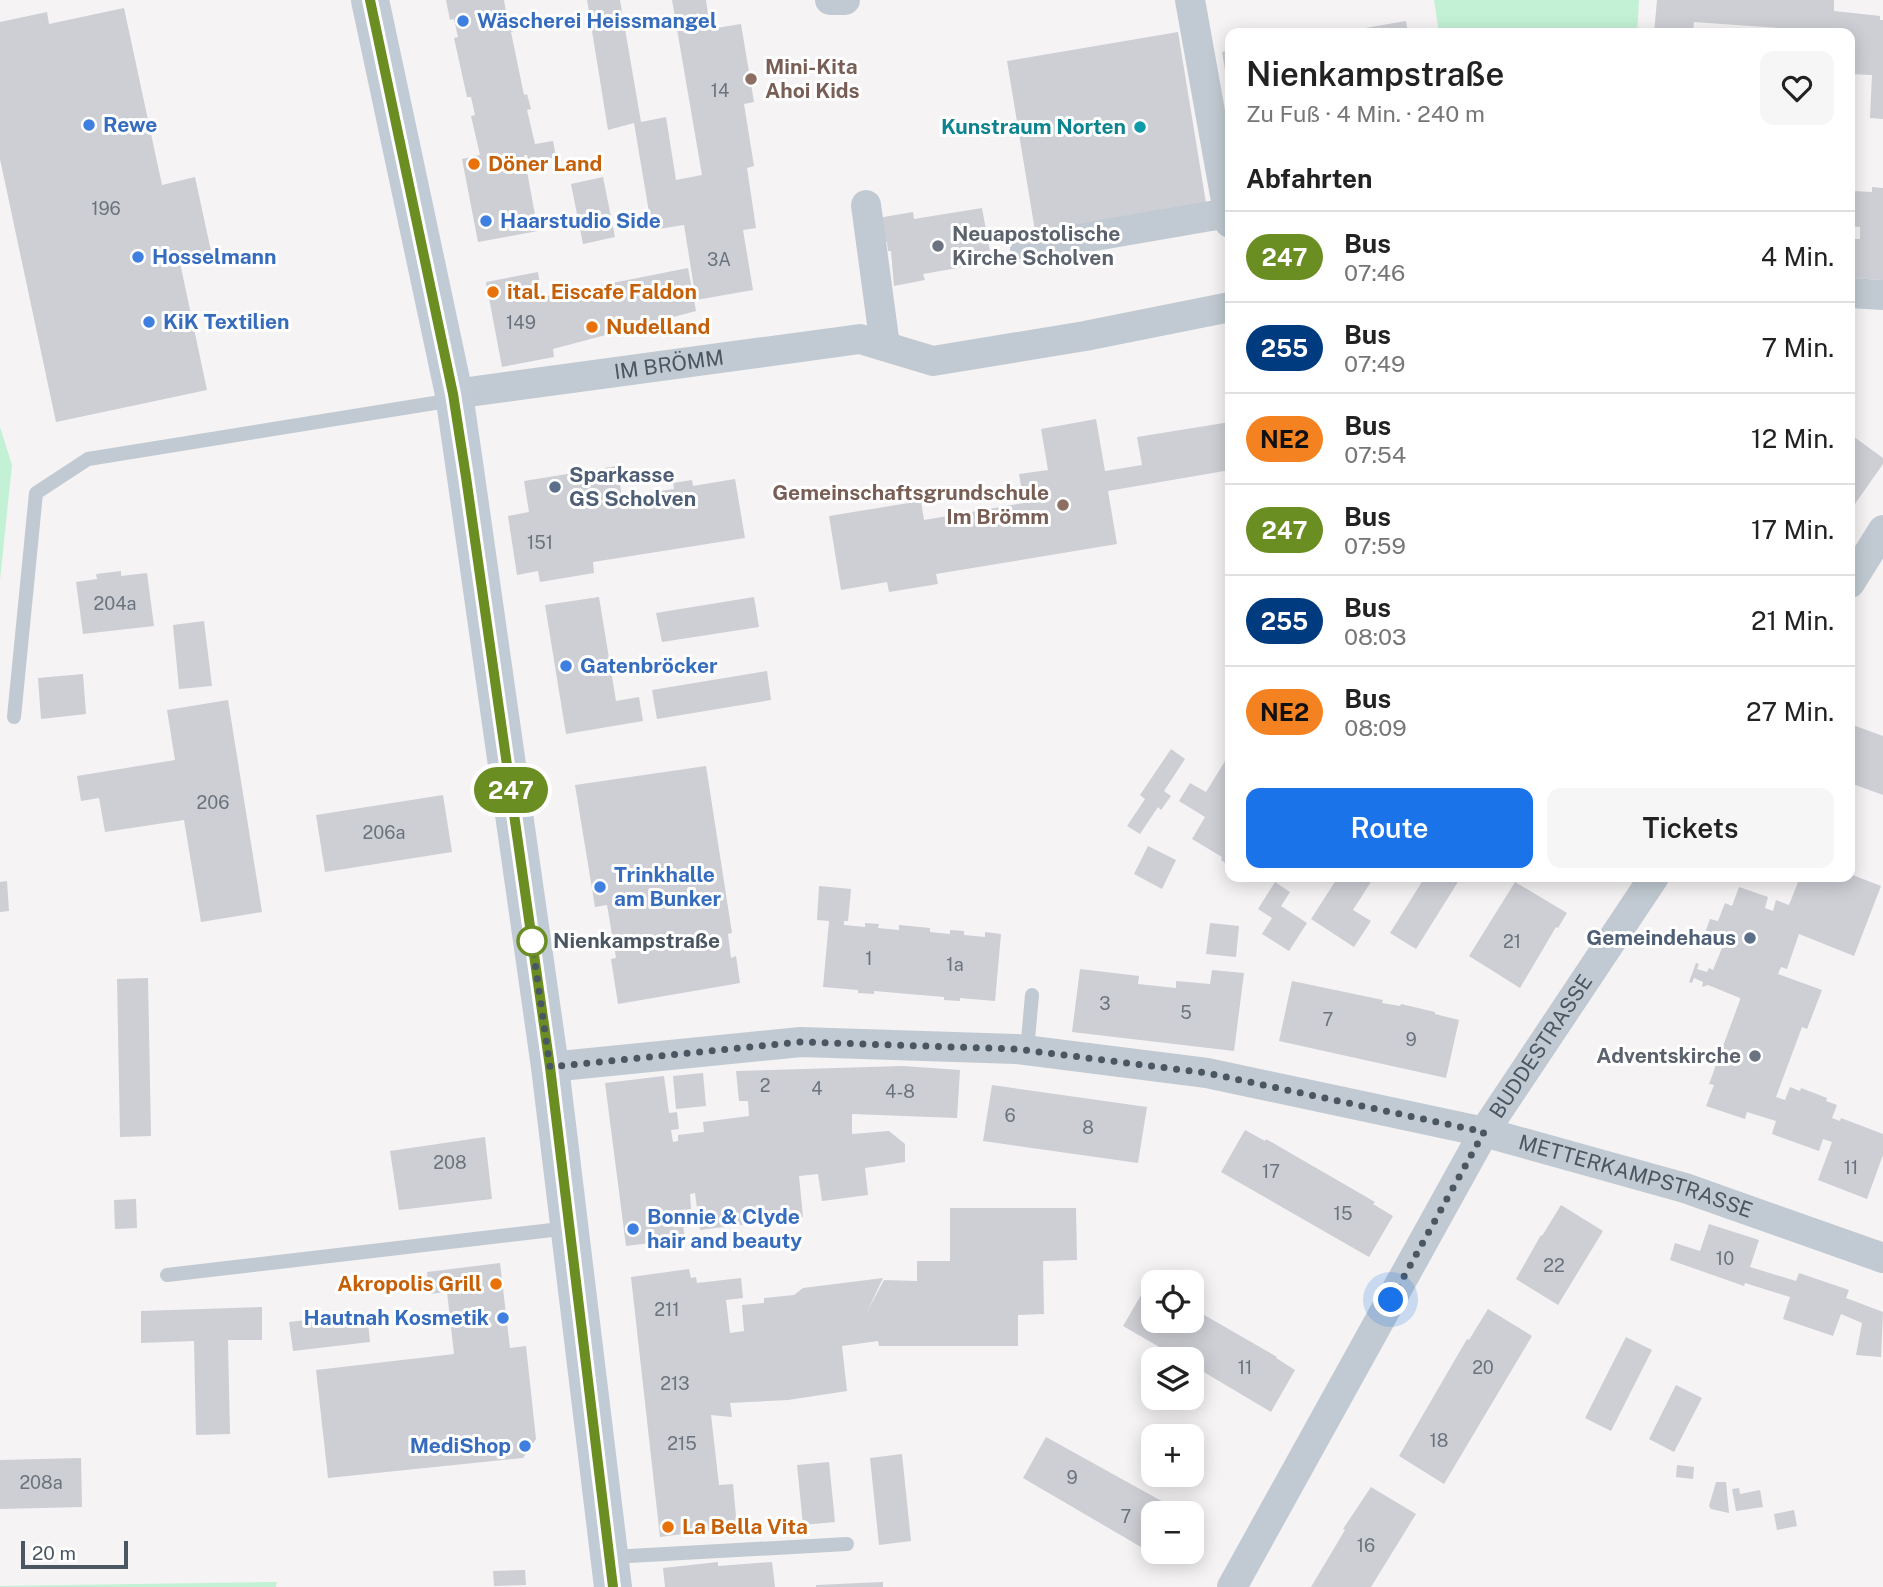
<!DOCTYPE html>
<html lang="de">
<meta charset="utf-8">
<style>
body{margin:0;font-family:"Public Sans",sans-serif;background:#f6f6f6;color:#222;height:100vh;display:flex;flex-direction:column;font-size:26px;white-space:nowrap}
*{box-sizing:border-box;margin:0}
p{font-size:23px;color:#767676}
.icon{flex:none;width:38px;height:38px;fill:none;stroke:currentColor;stroke-width:2;stroke-linecap:round;stroke-linejoin:round}
.map{position:relative;flex:1;overflow:hidden}
.sheet{position:absolute;left:1225px;top:28px;width:630px;height:854px;display:flex;flex-direction:column;background:#fff;border-radius:14px;box-shadow:0 4px 18px #0003}
.sheet>*{flex:none}
.badge{padding:0 14px;border-radius:23px;font-size:24px;line-height:46px}
.fabs{position:absolute;left:1141px;top:1270px;display:grid;gap:14px}
.fabs a{display:grid;place-items:center;width:63px;height:63px;border-radius:14px;background:#fff;box-shadow:0 4px 18px #0003;font-size:35px}
.scale{position:absolute;left:21px;bottom:18px;width:107px;box-sizing:border-box;padding-left:7px;border:4px solid #4a5661;border-top:0;font-size:19px;line-height:24px;white-space:nowrap;color:#4a5661;-webkit-text-stroke:5px #fff;paint-order:stroke}
.you{position:absolute;width:35px;height:35px;margin:-18px;border:5px solid #fff;border-radius:50%;background:#1a73e8;box-shadow:0 0 0 10px #1a73e833}
.map>.badge{position:absolute;translate:-50% -50%;box-shadow:0 0 0 4px #fff}
h2{padding:0 21px;font-size:26px;line-height:63px}
.round{display:grid;place-items:center;flex:none;width:74px;height:74px;border-radius:14px;background:#f6f6f6}
.head{display:flex;align-items:center;justify-content:space-between;height:119px;padding:0 21px}
h1{font-size:33px;font-weight:600;line-height:52px}
.button{display:flex;gap:14px;margin-top:auto;padding:14px 21px}
.button a{flex:1;height:80px;border-radius:14px;background:#1a73e8;color:#fff;font-size:28px;font-weight:600;line-height:80px;text-align:center}
.button a+a{background:#f6f6f6;color:#222}
ul{padding:0;list-style:none}
li{display:flex;align-items:center;gap:21px;height:91px;padding:0 21px;border-top:2px solid #e0e0e0}
li div{flex:1}
li b{display:block;font-size:26px}
li em{font-style:normal}
li .badge{min-width:77px;font-weight:700;text-align:center}
.map>svg:first-child{display:block}
</style>
<div class="map">
<svg width="1883" height="1587" viewBox="0 0 1883 1587">
<rect width="100%" height="100%" fill="#f5f3f3"/>
<path fill="#c3f1d5" d="M1434,0H1639L1637,33H1439Z
M0,427L12,465L0,580Z
M277,1582L276,1587H0V1586Z"/>
<path fill="#cdcfd5" d="M446,0H504L507,17H510L514,31L511,32L524,95L527,94L531,109L527,110L535,144L553,141L556,157L529,162L527,155H524L538,231L478,242L462,159L480,155L471,116L475,115L471,97H467L454,38L458,37L454,19L450,20Z
M587,0H620L641,122L666,117L676,180L702,175L672,0H706L710,29L741,24L754,102L744,104L754,166L747,168L756,228L743,230L753,290L696,300L684,225L652,230L634,123L608,130Z
M1657,0H1834V11L1880,16V20H1883V119L1870,118L1872,75L1850,74V33H1779V28L1694,22L1693,33H1654Z
M124,8L162,185L195,177L211,251L179,258L207,390L56,422L0,159V22L47,12L49,24Z
M1406,21L1408,33H1342V32Z
M1178,32L1206,203L1035,231L1007,61Z
M1230,50V94H1229L1222,52Z
M603,177L615,237L583,244L571,184Z
M1850,186H1853L1852,191L1872,192V187L1883,188V280L1852,278L1854,239H1860V227L1850,226Z
M982,208L992,262L923,274L925,280L894,286L891,251H888L887,242L882,243L878,218L913,212L914,219Z
M688,268L696,311L553,349L554,357L502,367L486,282L538,272L542,297Z
M1096,419L1105,471L1142,465L1137,437L1230,422V470L1108,491L1117,544L936,574L938,584L889,592L887,582L841,590L829,516L921,501L924,520L1024,503L1019,474L1048,470L1041,429Z
M1850,434L1883,458V464L1850,511Z
M617,466L622,497L674,489L673,483L692,480L693,486L735,479L745,538L593,562L594,573L540,582L538,571L517,575L508,516L529,512L524,481Z
M121,571V576L147,573L154,626L83,634L76,582L97,579L96,574Z
M599,597L616,701L639,697L643,721L566,734L545,605Z
M754,597L759,627L662,642L656,613Z
M204,621L212,686L179,689L173,625Z
M767,671L771,700L657,719L652,690Z
M83,674L86,714L41,719L38,678Z
M228,700L262,912L201,922L184,820L105,832L99,798L81,801L77,776L175,760L167,710Z
M1850,724L1883,736V795L1850,783Z
M1171,749L1185,759L1164,791L1171,796L1161,810L1158,807L1140,834L1127,826L1145,799L1140,795Z
M1230,753V866L1221,860L1222,857L1192,839L1205,817L1179,801L1190,783L1206,792Z
M706,766L732,933L728,934L731,958L736,956L740,983L618,1004L611,959L616,958L607,905L595,907L575,785Z
M443,795L452,852L325,872L316,815Z
M1148,846L1176,860L1162,889L1134,874Z
M1850,874L1881,886L1854,956L1799,934L1787,969L1781,967L1778,974L1822,990L1807,1029L1802,1027L1776,1097L1785,1100L1790,1087L1800,1091L1801,1088L1827,1098L1826,1101L1837,1105L1832,1118L1840,1121L1841,1118L1883,1134V1155L1867,1199L1818,1180L1832,1142L1823,1139L1819,1151L1772,1134L1776,1121L1747,1112L1745,1119L1706,1106L1714,1085L1709,1084L1740,1000V998L1708,985L1702,987L1703,982L1694,978L1692,983L1689,982L1696,963L1699,964L1697,969L1707,972L1709,968L1713,970L1722,948L1702,941L1710,919L1718,921L1725,903L1732,906L1739,887L1768,897L1765,908L1773,911L1776,900L1789,905L1800,877H1850Z
M1338,877H1374L1353,910L1371,921L1354,947L1311,919Z
M1425,877H1461L1416,949L1390,933Z
M7,881L9,911L0,912V882Z
M1275,882L1290,892L1281,906L1307,923L1289,951L1262,934L1272,918L1258,909Z
M1515,882L1567,913L1558,928L1556,927L1520,988L1469,956Z
M819,886L851,889L848,921H844V925L865,927V923L879,924L878,928L899,930V925L930,928V932L950,934V930L964,931V935L985,937V932L1001,934L995,1001L960,998V1001L944,1000V997L874,991V994L858,993V990L823,987L829,921L817,920Z
M1210,923L1239,926L1236,957L1206,954Z
M1080,969L1139,976L1138,984L1176,988V981L1210,984L1212,970L1244,973L1234,1051L1072,1032Z
M148,978L151,1136L120,1137L117,979Z
M1292,981L1383,1000L1382,1003L1400,1006L1401,1004L1435,1012V1014L1459,1020L1446,1078L1279,1041Z
M903,1066L960,1070L957,1118L852,1114V1134L889,1131L905,1144V1162L865,1168L868,1195L822,1201L818,1174L799,1176L803,1217L700,1230L695,1193L690,1194L691,1209L681,1210L685,1239L626,1246L605,1083L664,1076L669,1113L677,1112L679,1129L671,1130L673,1142L678,1141V1135L704,1132L703,1122L749,1116L748,1101H739L736,1071Z
M703,1073L706,1106L676,1109L673,1076Z
M992,1085L1147,1107L1138,1163L983,1141Z
M1245,1130L1265,1141L1266,1139L1375,1202L1373,1204L1393,1216L1369,1257L1221,1172Z
M485,1137L492,1199L399,1210L390,1151Z
M136,1199L137,1228L115,1229L114,1200Z
M1561,1205L1603,1231L1558,1305L1516,1279L1541,1235L1542,1236Z
M950,1208H1076L1077,1260L1043,1261L1044,1314L1018,1315V1346H879L878,1341L842,1346L847,1391L788,1400L730,1403L732,1417L711,1415L719,1485L733,1484L737,1527L660,1537L631,1277L689,1269L691,1278L696,1277L697,1283L741,1278L743,1298L726,1300L730,1333L744,1331L742,1305L764,1303V1298L794,1295L803,1288L883,1278L867,1312L884,1280L917,1281V1261H950Z
M1709,1224L1759,1240L1750,1267L1796,1281L1799,1273L1849,1290L1846,1298L1883,1312L1881,1357L1856,1355L1862,1323L1841,1314L1833,1336L1783,1319L1790,1297L1745,1283L1744,1286L1670,1260L1675,1243L1700,1251Z
M500,1263L510,1348L526,1346L536,1439L523,1458L328,1478L316,1370L454,1354L447,1292L429,1294L427,1272Z
M1147,1285L1153,1288V1321H1192V1308L1277,1357L1276,1358L1295,1370L1271,1412L1192,1365V1360H1182L1123,1326Z
M262,1307V1340H228L230,1434L196,1435L194,1341L141,1343V1311Z
M1488,1309L1532,1336L1444,1484L1399,1456L1467,1339L1469,1340Z
M367,1313L370,1342L293,1351L289,1322Z
M1626,1337L1652,1350L1611,1431L1585,1418Z
M1676,1385L1702,1398L1674,1452L1649,1439Z
M1046,1437L1176,1509L1175,1511L1180,1514H1153V1552H1177L1170,1564L1023,1478Z
M902,1454L911,1541L879,1545L870,1458Z
M81,1458L82,1507L0,1509V1460Z
M829,1462L835,1522L803,1525L797,1465Z
M1677,1465L1694,1467L1693,1479L1676,1477Z
M1716,1482H1726L1729,1513L1711,1509L1709,1506Z
M1371,1487L1416,1514L1371,1587H1311L1345,1530L1343,1529Z
M1739,1488L1740,1494L1760,1490L1763,1507L1736,1511L1732,1489Z
M1794,1510L1797,1526L1777,1530L1774,1514Z
M718,1562V1566L772,1562L775,1587H665L663,1568Z
M525,1570L526,1585L494,1586L493,1571Z
M883,1582V1587H816V1585Z"/>
<g fill="none" stroke-linecap="round" stroke-linejoin="round">
<path stroke="#c1cad2" stroke-width="14" d="M14,717L36,493L88,459L453,400
M1027,1051L1032,995
M167,1275L569,1228
M611,1557L847,1544"/>
<g stroke="#c1cad2" stroke-width="30">
<path d="M830,0H845"/>
<path d="M1190,0L1230,223"/>
<path d="M866,205L885,346"/>
<path d="M1025,248L1228,213"/>
<path d="M1850,293L1883,295"/>
<path id="s1" d="M454,394L860,339L933,361L1085,336L1230,307"/>
<path d="M1850,583L1883,530"/>
<path id="s2" d="M550,1067L801,1042L1016,1049L1207,1073L1484,1132L1685,1188L1883,1258"/>
<path id="s3" d="M1232,1587L1484,1132L1654,877"/>
</g>
<path stroke="#c1cbd6" stroke-width="38" d="M370,0L454,394L466,477L550,1067L613,1587"/>
</g>
<g fill="none" stroke-linecap="round" stroke-linejoin="round">
<defs>
<path id="line" d="M370,0L453,394L466,477L550,1067L613,1587"/>
</defs>
<use href="#line" stroke="#fff" stroke-width="16"/>
<use href="#line" stroke="#6b8e23" stroke-width="10"/>
<path stroke="#4a5661" stroke-width="7" stroke-dasharray="0 12.6" d="M532,941L531,935L550,1067L801,1042L1016,1049L1207,1073L1484,1132L1391,1300"/>
</g>
<g fill="#3f7fe0" stroke="#fff" stroke-width="2.5">
<circle cx="463" cy="21" r="7"/>
<circle cx="89" cy="125" r="7"/>
<circle cx="486" cy="221" r="7"/>
<circle cx="138" cy="257" r="7"/>
<circle cx="149" cy="322" r="7"/>
<circle cx="566" cy="666" r="7"/>
<circle cx="600" cy="887" r="7"/>
<circle cx="633" cy="1229" r="7"/>
<circle cx="503" cy="1318" r="7"/>
<circle cx="525" cy="1446" r="7"/>
</g>
<g fill="#8d6e63" stroke="#fff" stroke-width="2.5">
<circle cx="751" cy="79" r="7"/>
<circle cx="1063" cy="505" r="7"/>
</g>
<circle fill="#0f9aa8" stroke="#fff" stroke-width="2.5" cx="1140" cy="127" r="7"/>
<g fill="#e8710a" stroke="#fff" stroke-width="2.5">
<circle cx="474" cy="164" r="7"/>
<circle cx="493" cy="292" r="7"/>
<circle cx="592" cy="327" r="7"/>
<circle cx="496" cy="1284" r="7"/>
<circle cx="668" cy="1527" r="7"/>
</g>
<g fill="#6b7280" stroke="#fff" stroke-width="2.5">
<circle cx="938" cy="246" r="7"/>
<circle cx="1755" cy="1056" r="7"/>
</g>
<g fill="#5c6f8a" stroke="#fff" stroke-width="2.5">
<circle cx="555" cy="487" r="7"/>
<circle cx="1750" cy="938" r="7"/>
</g>
<circle fill="#fff" stroke="#6b8e23" stroke-width="3.5" cx="532" cy="941" r="14"/>
<g text-anchor="middle" stroke-width="6" stroke-linejoin="round" paint-order="stroke">
<g font-size="18" fill="#6b747e">
<text x="720" y="97">14</text>
<text x="106" y="215">196</text>
<text x="719" y="266">3A</text>
<text x="521" y="329">149</text>
<text x="540" y="549">151</text>
<text x="115" y="610">204a</text>
<text x="213" y="809">206</text>
<text x="384" y="839">206a</text>
<text x="1512" y="948">21</text>
<text x="869" y="965">1</text>
<text x="955" y="971">1a</text>
<text x="1105" y="1010">3</text>
<text x="1186" y="1019">5</text>
<text x="1328" y="1026">7</text>
<text x="1411" y="1046">9</text>
<text x="765" y="1092">2</text>
<text x="817" y="1095">4</text>
<text x="900" y="1098">4-8</text>
<text x="1010" y="1122">6</text>
<text x="1088" y="1134">8</text>
<text x="450" y="1169">208</text>
<text x="1851" y="1174">11</text>
<text x="1271" y="1178">17</text>
<text x="1343" y="1220">15</text>
<text x="1725" y="1265">10</text>
<text x="1554" y="1272">22</text>
<text x="667" y="1316">211</text>
<text x="1245" y="1374">11</text>
<text x="1483" y="1374">20</text>
<text x="675" y="1390">213</text>
<text x="1439" y="1447">18</text>
<text x="682" y="1450">215</text>
<text x="1072" y="1484">9</text>
<text x="41" y="1489">208a</text>
<text x="1126" y="1523">7</text>
<text x="1366" y="1552">16</text>
</g>
<g font-size="21" font-weight="bold" fill="#366cbe" stroke="#fff" text-anchor="start">
<text x="477" y="28">Wäscherei Heissmangel</text>
<text x="103" y="132">Rewe</text>
<text x="500" y="228">Haarstudio Side</text>
<text x="152" y="264">Hosselmann</text>
<text x="163" y="329">KiK Textilien</text>
<text x="580" y="673">Gatenbröcker</text>
<text x="614" y="882">Trinkhalle<tspan x="614" dy="24">am Bunker</tspan></text>
<text x="647" y="1224">Bonnie &amp; Clyde<tspan x="647" dy="24">hair and beauty</tspan></text>
<text x="489" y="1325" text-anchor="end">Hautnah Kosmetik</text>
<text x="511" y="1453" text-anchor="end">MediShop</text>
</g>
<g font-size="21" font-weight="bold" fill="#785e54" stroke="#fff" text-anchor="start">
<text x="765" y="74">Mini-Kita<tspan x="765" dy="24">Ahoi Kids</tspan></text>
<text x="1049" y="500" text-anchor="end">Gemeinschaftsgrundschule<tspan x="1049" dy="24">Im Brömm</tspan></text>
</g>
<g font-size="21" font-weight="bold" fill="#0d838f" stroke="#fff" text-anchor="end">
<text x="1126" y="134">Kunstraum Norten</text>
</g>
<g font-size="21" font-weight="bold" fill="#c56008" stroke="#fff" text-anchor="start">
<text x="488" y="171">Döner Land</text>
<text x="507" y="299">ital. Eiscafe Faldon</text>
<text x="606" y="334">Nudelland</text>
<text x="482" y="1291" text-anchor="end">Akropolis Grill</text>
<text x="682" y="1534">La Bella Vita</text>
</g>
<g font-size="21" font-weight="bold" fill="#5b616d" stroke="#fff" text-anchor="start">
<text x="952" y="241">Neuapostolische<tspan x="952" dy="24">Kirche Scholven</tspan></text>
<text x="1741" y="1063" text-anchor="end">Adventskirche</text>
</g>
<g font-size="21" fill="#4a5661" stroke="#fff">
<text dy="7" stroke="none"><textPath href="#s1" startOffset="217">IM BRÖMM</textPath></text>
<text dy="7" stroke="none"><textPath href="#s3" startOffset="623">BUDDESTRASSE</textPath></text>
<text dy="7" stroke="none"><textPath href="#s2" startOffset="1101">METTERKAMPSTRASSE</textPath></text>
</g>
<g font-size="21" font-weight="bold" fill="#4e5e75" stroke="#fff" text-anchor="start">
<text x="569" y="482">Sparkasse<tspan x="569" dy="24">GS Scholven</tspan></text>
<text x="1736" y="945" text-anchor="end">Gemeindehaus</text>
</g>
<g font-size="21" font-weight="bold" fill="#4a5661" stroke="#fff" text-anchor="start">
<text x="553" y="948">Nienkampstraße</text>
</g>
</g>
</svg>
<div class="fabs">
<a><svg class="icon" aria-label="locate" viewBox="0 0 24 24"><circle cx="12" cy="12" r="6"/><path d="M12 2v4M12 18v4M2 12h4M18 12h4"/></svg></a>
<a><svg class="icon" aria-label="layers" viewBox="0 0 24 24"><path d="M12 4l9 5-9 5-9-5zM3 14l9 5 9-5"/></svg></a>
<a>+</a>
<a>−</a>
</div>
<div class="scale">20 m</div>
<div class="you" style="left:1391px;top:1300px"></div>
<b class="badge" style="left:511px;top:790px;background:#6b8e23;color:#fff">247</b>
<section class="sheet">
<div class="head"><div><h1>Nienkampstraße</h1><p>Zu Fuß · 4 Min. · 240 m</p></div><a class="round"><svg class="icon" aria-label="heart" viewBox="0 0 24 24"><path d="M12 20l-8-8c-3-5 5-10 8-4 3-6 11-1 8 4z"/></svg></a></div>
<h2>Abfahrten</h2>
<ul>
<li><span class="badge" style="background:#6b8e23;color:#fff">247</span><div><b>Bus</b><p>07:46</p></div><em>4 Min.</em></li>
<li><span class="badge" style="background:#003b80;color:#fff">255</span><div><b>Bus</b><p>07:49</p></div><em>7 Min.</em></li>
<li><span class="badge" style="background:#f58220;color:#111">NE2</span><div><b>Bus</b><p>07:54</p></div><em>12 Min.</em></li>
<li><span class="badge" style="background:#6b8e23;color:#fff">247</span><div><b>Bus</b><p>07:59</p></div><em>17 Min.</em></li>
<li><span class="badge" style="background:#003b80;color:#fff">255</span><div><b>Bus</b><p>08:03</p></div><em>21 Min.</em></li>
<li><span class="badge" style="background:#f58220;color:#111">NE2</span><div><b>Bus</b><p>08:09</p></div><em>27 Min.</em></li>
</ul>
<div class="button"><a>Route</a><a>Tickets</a></div>
</section>
</div>
